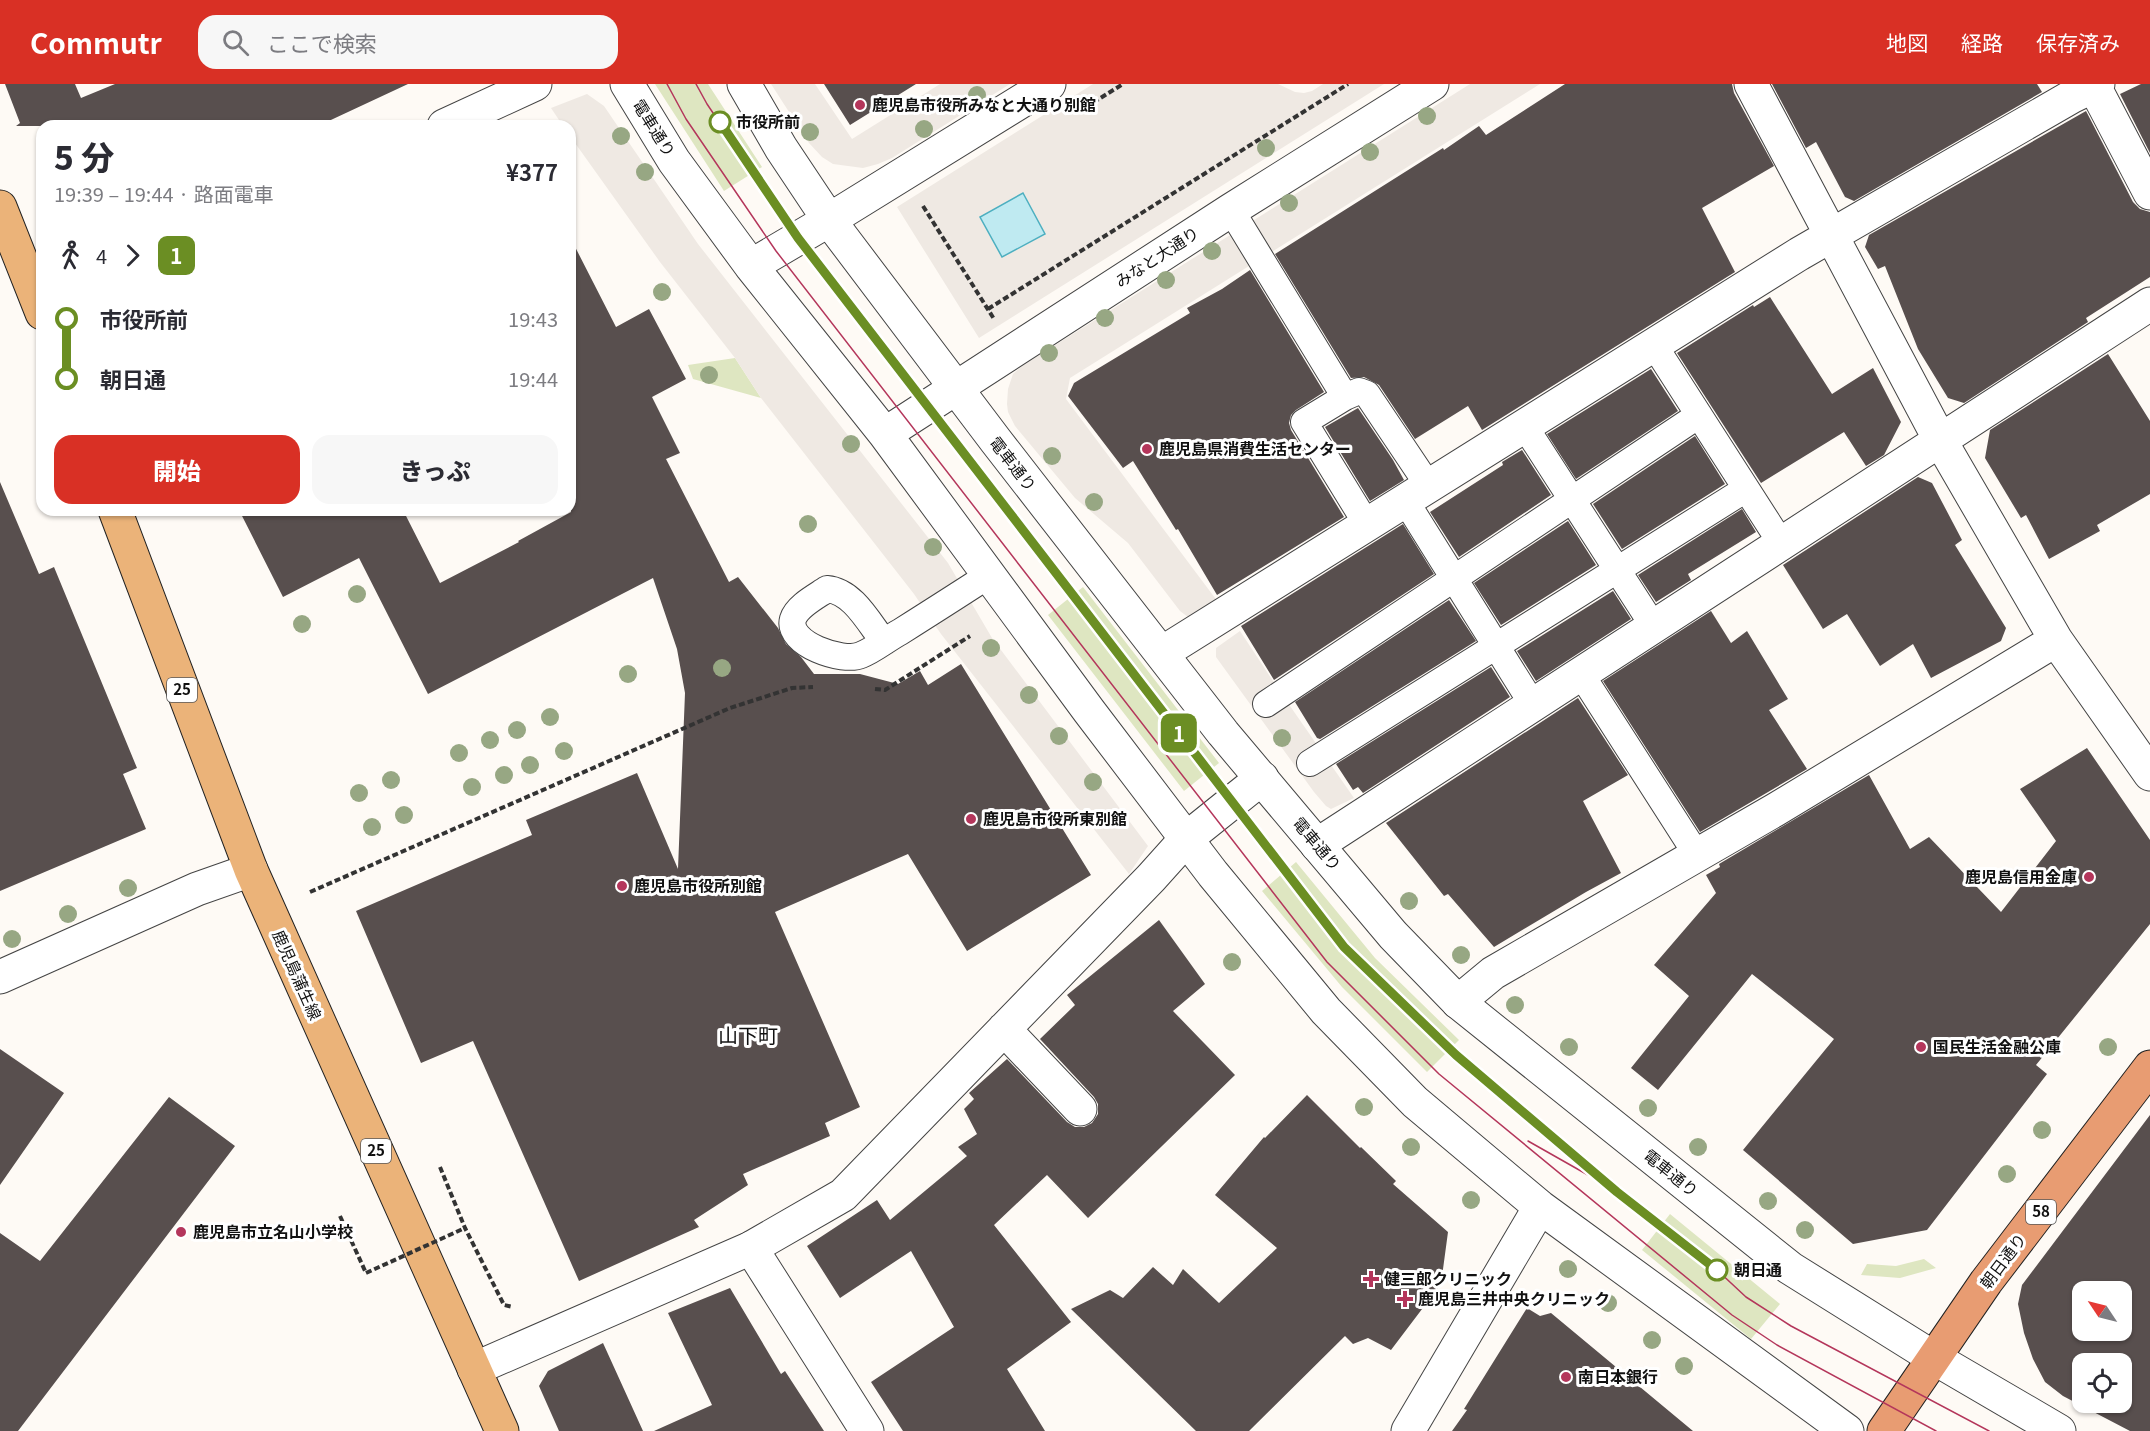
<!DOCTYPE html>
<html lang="ja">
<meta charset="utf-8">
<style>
body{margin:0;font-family:Georgia,"Noto Sans JP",serif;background:#f7f7f7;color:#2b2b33;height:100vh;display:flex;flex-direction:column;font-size:22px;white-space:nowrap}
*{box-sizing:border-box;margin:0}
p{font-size:20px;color:#7c7c81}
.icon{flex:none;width:33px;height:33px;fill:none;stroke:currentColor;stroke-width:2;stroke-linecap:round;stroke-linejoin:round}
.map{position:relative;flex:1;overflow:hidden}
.sheet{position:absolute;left:36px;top:36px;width:540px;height:396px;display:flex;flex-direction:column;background:#fff;border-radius:18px;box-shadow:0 2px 4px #0004}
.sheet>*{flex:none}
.badge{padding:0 12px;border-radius:9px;font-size:21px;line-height:39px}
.needle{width:39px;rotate:305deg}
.buttons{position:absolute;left:2072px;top:1197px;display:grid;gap:12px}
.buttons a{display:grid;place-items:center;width:60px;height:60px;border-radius:12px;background:#fff;box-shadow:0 2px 4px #0004;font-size:30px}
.map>.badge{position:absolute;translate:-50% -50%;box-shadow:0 0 0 3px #fff}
.legs{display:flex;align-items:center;gap:9px;height:66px;padding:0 18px;font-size:20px}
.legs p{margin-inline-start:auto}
.headline{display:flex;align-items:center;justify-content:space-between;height:102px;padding:0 18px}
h1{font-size:33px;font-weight:800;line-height:45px}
.action{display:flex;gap:12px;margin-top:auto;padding:12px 18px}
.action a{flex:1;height:69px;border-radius:18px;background:#d93025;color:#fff;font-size:24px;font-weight:800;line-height:69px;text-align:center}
.action a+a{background:#f7f7f7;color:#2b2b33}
ul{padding:0 18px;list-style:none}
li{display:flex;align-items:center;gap:21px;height:60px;font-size:22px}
li i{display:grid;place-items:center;width:9px;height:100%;margin:0 8px;background:currentColor}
li i::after{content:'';width:15px;height:15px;margin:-8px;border:4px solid;border-radius:50%;background:#fff}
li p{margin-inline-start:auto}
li:first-child i{background:linear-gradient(#0000 50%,currentColor 0)}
li:last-child i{background:linear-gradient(currentColor 50%,#0000 0)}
header{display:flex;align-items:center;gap:36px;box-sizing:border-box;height:84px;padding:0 30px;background:#d93025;color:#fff}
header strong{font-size:28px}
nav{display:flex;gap:33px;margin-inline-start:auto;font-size:21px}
.search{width:420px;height:54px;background:#f7f7f7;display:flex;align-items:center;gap:15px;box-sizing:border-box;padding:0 21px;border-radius:18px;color:#7c7c81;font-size:22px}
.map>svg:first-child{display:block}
</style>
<header>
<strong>Commutr</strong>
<div class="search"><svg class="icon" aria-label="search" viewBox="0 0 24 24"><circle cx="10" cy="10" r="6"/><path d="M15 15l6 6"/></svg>ここで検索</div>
<nav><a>地図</a><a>経路</a><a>保存済み</a></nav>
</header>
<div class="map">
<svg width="2150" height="1347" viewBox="0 0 2150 1347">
<rect width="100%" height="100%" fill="#fefaf5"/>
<path fill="#dee6c1" d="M655,0H708L762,83L724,107Z
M735,274L761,314L693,295L688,281Z
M1083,503L1219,679L1184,707L1048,531Z
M1296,778L1375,874L1459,956L1427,988L1342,903L1262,807Z
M1670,1130L1780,1220L1751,1255L1642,1166Z
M1924,1175L1936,1184L1900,1194L1861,1191L1867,1180L1896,1182Z"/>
<path fill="#efe9e3" d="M771,0H815L852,55L940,0H1010L892,74L878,80L863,84L833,80L822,73L809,59Z
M1093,0H1278L1295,8L1304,9L1312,7L1323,0H1384L979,254L897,123Z
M1470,0H1540L1070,294L1066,315L1218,518L1200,530L1188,533L1180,527L1128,459L1075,414L1015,342L1008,328L1007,320L1008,305L1013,290L1022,282Z
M587,10L604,22L698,160L948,479L992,554L1148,762L1129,790L941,550L914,510L761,314L735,274L660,178L570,52V42H563L551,24Z
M1240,547L1281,609L1354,714L1331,725L1326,722L1314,708L1216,573V564Z"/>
<path fill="#bfeaf1" stroke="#4dafc0" stroke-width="1.5" d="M1023,109L1045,150L1002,173L980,133Z"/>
<path fill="#584f4e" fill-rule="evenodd" d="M5,0H75L81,14L115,0H408L318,42H16L20,39Z
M824,0H916L850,41Z
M1565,0H1732L1734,9L1774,82L1702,124L1735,188L1482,346L1468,322L1415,355L1379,301L1364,293L1351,294L1275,170L1443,64L1444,66L1479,42L1486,51Z
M1772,0H2037L2042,8L1854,117L1845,113L1816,58L1806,64Z
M2141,0H2150V69L2120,10Z
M2086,27L2133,118L2140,125L2150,128V193L2086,234L2088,238L1964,319L1948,314L1918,265L1885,182L1878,185L1865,163L1869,151Z
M570,153L616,243L649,225L686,295L652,313L680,369L666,375L729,498L738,493L778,544L786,560L801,573L814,590H860L898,600L920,587L928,601L961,580L1091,791L967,867L908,770L775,828L860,1023L825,1039L830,1052L743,1090L748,1101L694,1136L699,1143L579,1197L473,957L421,979L356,827L532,751L526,736L637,689L678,785L685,609L677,565L653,494L428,610L359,474L283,513L239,426H403L440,499L519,458L518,457L571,428Z
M1250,186L1324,308L1296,326L1291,331L1289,339L1291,346L1344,433L1217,511L1178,445L1176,446L1133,377L1123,384L1068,312L1074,299L1190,229L1187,224L1222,205Z
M1770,213L1832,310L1873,284L1901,338L1884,371L1866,382L1844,348L1761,399L1677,269L1753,221L1754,223Z
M2108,270L2150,337V410L2097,441L2100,447L2049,475L2026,431L2021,434L1985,374L1990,346Z
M1651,285L1678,327L1576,395L1547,350Z
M1358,324L1393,376L1404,396L1370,417L1325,343Z
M1695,352L1725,400L1622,465L1593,420Z
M1522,366L1551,411L1459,473L1430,428L1503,381L1502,378Z
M1918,393L1932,399L1962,456L1955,461L2006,544L2001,557L1931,594L1913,560L1880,582L1847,530L1823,545L1783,481Z
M0,398L39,490L54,483L137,684L123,690L146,745L0,807Z
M1742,425L1756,448L1688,490L1691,496L1656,518L1638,491Z
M1568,437L1596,481L1501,541L1474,499Z
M1403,440L1434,490L1274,596L1241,542Z
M1613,507L1631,535L1536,597L1517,567Z
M1449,516L1476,557L1320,655L1317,654L1295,618Z
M1711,527L1731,559L1747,547L1788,615L1769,626L1807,685L1700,748L1603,597Z
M1491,583L1510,613L1363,709L1358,703L1353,706L1336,680Z
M1578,614L1628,691L1583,717L1621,789L1586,808L1494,863L1448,810L1444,812L1386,739Z
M2087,664L2150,756V840L2036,981L2047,990L1927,1146L1853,1160L1743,1066L1834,955L1752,890L1658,1006L1631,984L1689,912L1654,881L1716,809L1706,791L1720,783L1719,780L1869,691L1910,765L1929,753L2001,828L2056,757L2020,705Z
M1159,836L1205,900L1173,927L1235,991L1088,1134L1047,1091L994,1141L1071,1238L1007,1285L1045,1347H903L871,1298L954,1243L911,1167L840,1214L807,1162L877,1116L890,1136L967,1072L958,1063L977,1050L964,1025L974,1015L969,1009L1007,975L1067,1038L1075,1043H1084L1092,1039L1098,1030V1020L1094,1013L1040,955L1075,921L1067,911Z
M0,965L64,1009L0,1101Z
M1307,1011L1360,1064L1361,1063L1396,1097L1393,1100L1448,1148L1441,1200L1391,1266L1368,1254L1353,1260L1345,1252L1249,1347H1196L1071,1225L1110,1206L1123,1214L1153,1183L1173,1201L1183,1185L1219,1219L1277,1164L1215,1111L1264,1053L1265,1054Z
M169,1013L235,1062L18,1347H0V1149L40,1177Z
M2150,1031V1347H2130L2063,1312L2045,1298L2033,1275L2024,1249L2018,1220L2022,1201ZM2082,1208H2121V1246H2082ZM2082,1280H2121V1318H2082Z
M730,1204L781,1290L785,1287L824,1347H654L712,1321L668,1229Z
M1527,1224L1540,1232L1551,1229L1693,1347H1452L1467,1326L1464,1325Z
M603,1259L643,1347H559L539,1302L548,1287Z"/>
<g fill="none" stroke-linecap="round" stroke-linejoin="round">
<defs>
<path id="service" d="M1231,126L1345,313L1359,307L1367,310L1428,401
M1654,261L1781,459
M1345,313L1304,338L1366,439
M1524,341L1654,543
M1405,416L1533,621
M884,558C869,539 853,507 827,505C817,512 797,522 793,535C786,560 843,579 861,571C874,566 887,555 900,548C930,529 960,510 989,491
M1581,590L1697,771
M1266,620L1699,331
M1310,679L1746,405"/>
<path id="minor" d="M1751,0L1940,356L2056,556L2150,690
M2094,2L2150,109
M444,42L535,0
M1162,569L1799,170L2071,13L2098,0
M1317,761L2150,220
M1458,918L1493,889L1775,726L2056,556
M1004,945L1080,1025
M474,1285L751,1164L843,1111L1151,794L1186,755L1262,694"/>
<path id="tertiary" d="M627,0L674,77L751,182L885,350L1089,627L1213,790L1326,927L1415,1018L1540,1123L1847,1347
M744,0L781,64L829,136L996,357L1223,649L1393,851L1458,918L1790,1184L1934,1274L2059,1347
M751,182L829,136L1049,0
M885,350L1231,126L1432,0
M0,893L197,805L251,786
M751,1164L867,1347
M1408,1347L1540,1123"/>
<path id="primary" d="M0,123L42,229
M115,426L251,786L502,1347"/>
<path id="trunk" d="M1884,1347L1986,1198L2150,983"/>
</defs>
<use href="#service" stroke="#444" stroke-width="28"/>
<use href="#minor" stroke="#444" stroke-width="35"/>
<use href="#tertiary" stroke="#444" stroke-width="35"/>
<use href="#primary" stroke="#222" stroke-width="35"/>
<use href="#trunk" stroke="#222" stroke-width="35"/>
<path stroke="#333" stroke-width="4" stroke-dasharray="6 3" stroke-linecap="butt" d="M1078,28L1123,0
M923,122L994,235
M988,225L1348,0
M875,605L885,606L970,552
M310,808L730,624L792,604L813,603
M440,1083L465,1144L504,1221L513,1223
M340,1132L366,1189"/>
<use href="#service" stroke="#fff" stroke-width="26"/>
<use href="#minor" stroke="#fff" stroke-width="33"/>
<use href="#tertiary" stroke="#fff" stroke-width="33"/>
<use href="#primary" stroke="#ebb379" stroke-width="33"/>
<use href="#trunk" stroke="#e89c72" stroke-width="33"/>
<path stroke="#b4365b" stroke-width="1.5" d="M667,0L686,35L776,167L1327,878L1439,990L1732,1231L1777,1261L1936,1347
M696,0L707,20L798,155L1344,863L1456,971L1617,1108L1717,1186L1746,1213L1791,1242L1989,1347
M1528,1057L1588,1091"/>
<path stroke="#333" stroke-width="4" stroke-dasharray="6 3" stroke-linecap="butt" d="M366,1189L465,1144"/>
</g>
<g fill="#97a783">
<circle cx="977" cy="11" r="9"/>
<circle cx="1427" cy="32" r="9"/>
<circle cx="924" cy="45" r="9"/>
<circle cx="810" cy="48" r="9"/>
<circle cx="621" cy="52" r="9"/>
<circle cx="1266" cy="64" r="9"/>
<circle cx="1370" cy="68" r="9"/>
<circle cx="645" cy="88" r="9"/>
<circle cx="1289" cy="119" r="9"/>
<circle cx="1212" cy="167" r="9"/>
<circle cx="1166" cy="196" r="9"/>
<circle cx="662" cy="208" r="9"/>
<circle cx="1105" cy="234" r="9"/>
<circle cx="1049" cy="269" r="9"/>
<circle cx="709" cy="291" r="9"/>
<circle cx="851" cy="360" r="9"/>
<circle cx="1052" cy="372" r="9"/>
<circle cx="1094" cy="418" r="9"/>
<circle cx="808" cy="440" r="9"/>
<circle cx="933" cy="463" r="9"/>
<circle cx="357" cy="510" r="9"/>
<circle cx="302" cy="540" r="9"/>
<circle cx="991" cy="564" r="9"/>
<circle cx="722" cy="584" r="9"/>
<circle cx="628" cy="590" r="9"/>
<circle cx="1029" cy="611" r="9"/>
<circle cx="550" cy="633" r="9"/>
<circle cx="517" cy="646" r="9"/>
<circle cx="1059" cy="652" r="9"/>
<circle cx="1282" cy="654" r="9"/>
<circle cx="490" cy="656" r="9"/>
<circle cx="564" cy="667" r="9"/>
<circle cx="459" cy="669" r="9"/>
<circle cx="530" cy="681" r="9"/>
<circle cx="504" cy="691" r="9"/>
<circle cx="391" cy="696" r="9"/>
<circle cx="1093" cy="698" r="9"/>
<circle cx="472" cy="703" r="9"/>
<circle cx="359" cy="709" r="9"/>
<circle cx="404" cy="731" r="9"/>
<circle cx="372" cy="743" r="9"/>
<circle cx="128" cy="804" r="9"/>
<circle cx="1409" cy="817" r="9"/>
<circle cx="68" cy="830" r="9"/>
<circle cx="12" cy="855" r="9"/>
<circle cx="1461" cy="871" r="9"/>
<circle cx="1232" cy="878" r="9"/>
<circle cx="1515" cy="921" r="9"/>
<circle cx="1569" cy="963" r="9"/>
<circle cx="2108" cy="963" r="9"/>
<circle cx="1364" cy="1023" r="9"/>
<circle cx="1648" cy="1024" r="9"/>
<circle cx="2042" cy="1046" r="9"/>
<circle cx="1411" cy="1063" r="9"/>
<circle cx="1698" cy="1063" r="9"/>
<circle cx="2007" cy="1090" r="9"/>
<circle cx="1471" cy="1116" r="9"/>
<circle cx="1768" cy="1117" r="9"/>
<circle cx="1805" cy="1146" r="9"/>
<circle cx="1568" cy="1185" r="9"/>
<circle cx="1608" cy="1219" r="9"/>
<circle cx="1652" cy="1256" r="9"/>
<circle cx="1684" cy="1282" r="9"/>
</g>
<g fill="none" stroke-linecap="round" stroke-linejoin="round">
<defs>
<path id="line-1" d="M720,38L798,154L1344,863L1456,971L1617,1108L1717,1186"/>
</defs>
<use href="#line-1" stroke="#fff" stroke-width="14"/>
<use href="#line-1" stroke="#6b8e23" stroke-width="9"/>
</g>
<g fill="#b4365b" stroke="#fff" stroke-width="2">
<circle cx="860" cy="21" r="6"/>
<circle cx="1147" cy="365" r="6"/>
<circle cx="971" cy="735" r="6"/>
<circle cx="2089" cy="793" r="6"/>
<circle cx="622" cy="802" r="6"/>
<circle cx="1921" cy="963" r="6"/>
<circle cx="181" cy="1148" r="6"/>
<path d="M1368 1186h6v6h6v6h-6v6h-6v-6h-6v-6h6z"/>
<path d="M1402 1206h6v6h6v6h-6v6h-6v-6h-6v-6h6z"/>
<circle cx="1566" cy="1293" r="6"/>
</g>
<g fill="#fff" stroke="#6b8e23" stroke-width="3">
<circle cx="720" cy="38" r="10"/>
<circle cx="1717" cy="1186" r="10"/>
</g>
<g text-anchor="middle" stroke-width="6" stroke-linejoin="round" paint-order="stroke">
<g fill="#fff" stroke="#585858" stroke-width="1.5">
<rect x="167" y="594" width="30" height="24" rx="4.5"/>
<rect x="361" y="1055" width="30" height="24" rx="4.5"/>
<rect x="2026" y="1116" width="30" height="24" rx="4.5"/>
</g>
<g font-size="15" font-weight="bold" fill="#111">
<text x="182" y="611">25</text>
<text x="376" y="1072">25</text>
<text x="2041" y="1133">58</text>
</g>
<g font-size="16" font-weight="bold" fill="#111" stroke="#fff" text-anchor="start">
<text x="872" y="27">鹿児島市役所みなと大通り別館</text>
<text x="1159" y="371">鹿児島県消費生活センター</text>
<text x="983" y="741">鹿児島市役所東別館</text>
<text x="2077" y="799" text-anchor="end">鹿児島信用金庫</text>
<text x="634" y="808">鹿児島市役所別館</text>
<text x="1933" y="969">国民生活金融公庫</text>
<text x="193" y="1154">鹿児島市立名山小学校</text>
<text x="1384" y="1201">健三郎クリニック</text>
<text x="1418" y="1221">鹿児島三井中央クリニック</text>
<text x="1578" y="1299">南日本銀行</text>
</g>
<g font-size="16" font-weight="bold" fill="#111" stroke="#fff" text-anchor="start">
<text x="736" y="44">市役所前</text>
<text x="1734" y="1192">朝日通</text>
</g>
<g font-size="16" fill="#111" stroke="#fff">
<text transform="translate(654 44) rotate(58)" y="6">電車通り</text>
<text transform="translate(1157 173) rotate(-33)" y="6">みなと大通り</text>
<text transform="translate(1013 380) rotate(52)" y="6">電車通り</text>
<text transform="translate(1317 760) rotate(50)" y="6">電車通り</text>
<text transform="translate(297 891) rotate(66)" y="6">鹿児島蒲生線</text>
<text transform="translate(1671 1089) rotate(39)" y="6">電車通り</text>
<text transform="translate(2003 1177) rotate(-53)" y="6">朝日通り</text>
</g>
<g font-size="20" fill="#111" stroke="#fff">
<text x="748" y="959">山下町</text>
</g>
</g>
</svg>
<div class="buttons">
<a><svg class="needle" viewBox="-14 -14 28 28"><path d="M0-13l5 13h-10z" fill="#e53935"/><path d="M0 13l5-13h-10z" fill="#7c7c81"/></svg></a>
<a><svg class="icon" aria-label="locate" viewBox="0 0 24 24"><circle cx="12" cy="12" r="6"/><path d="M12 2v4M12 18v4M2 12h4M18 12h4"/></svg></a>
</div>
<b class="badge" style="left:1179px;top:649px;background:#6b8e23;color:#fff">1</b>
<section class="sheet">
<div class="headline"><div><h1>5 分</h1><p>19:39 – 19:44 · 路面電車</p></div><b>¥377</b></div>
<div class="legs"><svg class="icon" aria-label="walk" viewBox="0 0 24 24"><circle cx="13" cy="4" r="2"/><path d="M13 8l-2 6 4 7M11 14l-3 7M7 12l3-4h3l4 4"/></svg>4<svg class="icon" aria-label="forward" viewBox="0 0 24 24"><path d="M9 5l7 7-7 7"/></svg><b class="badge" style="background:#6b8e23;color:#fff">1</b></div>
<ul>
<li><i style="color:#6b8e23"></i><b>市役所前</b><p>19:43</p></li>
<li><i style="color:#6b8e23"></i><b>朝日通</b><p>19:44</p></li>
</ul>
<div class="action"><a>開始</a><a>きっぷ</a></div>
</section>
</div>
